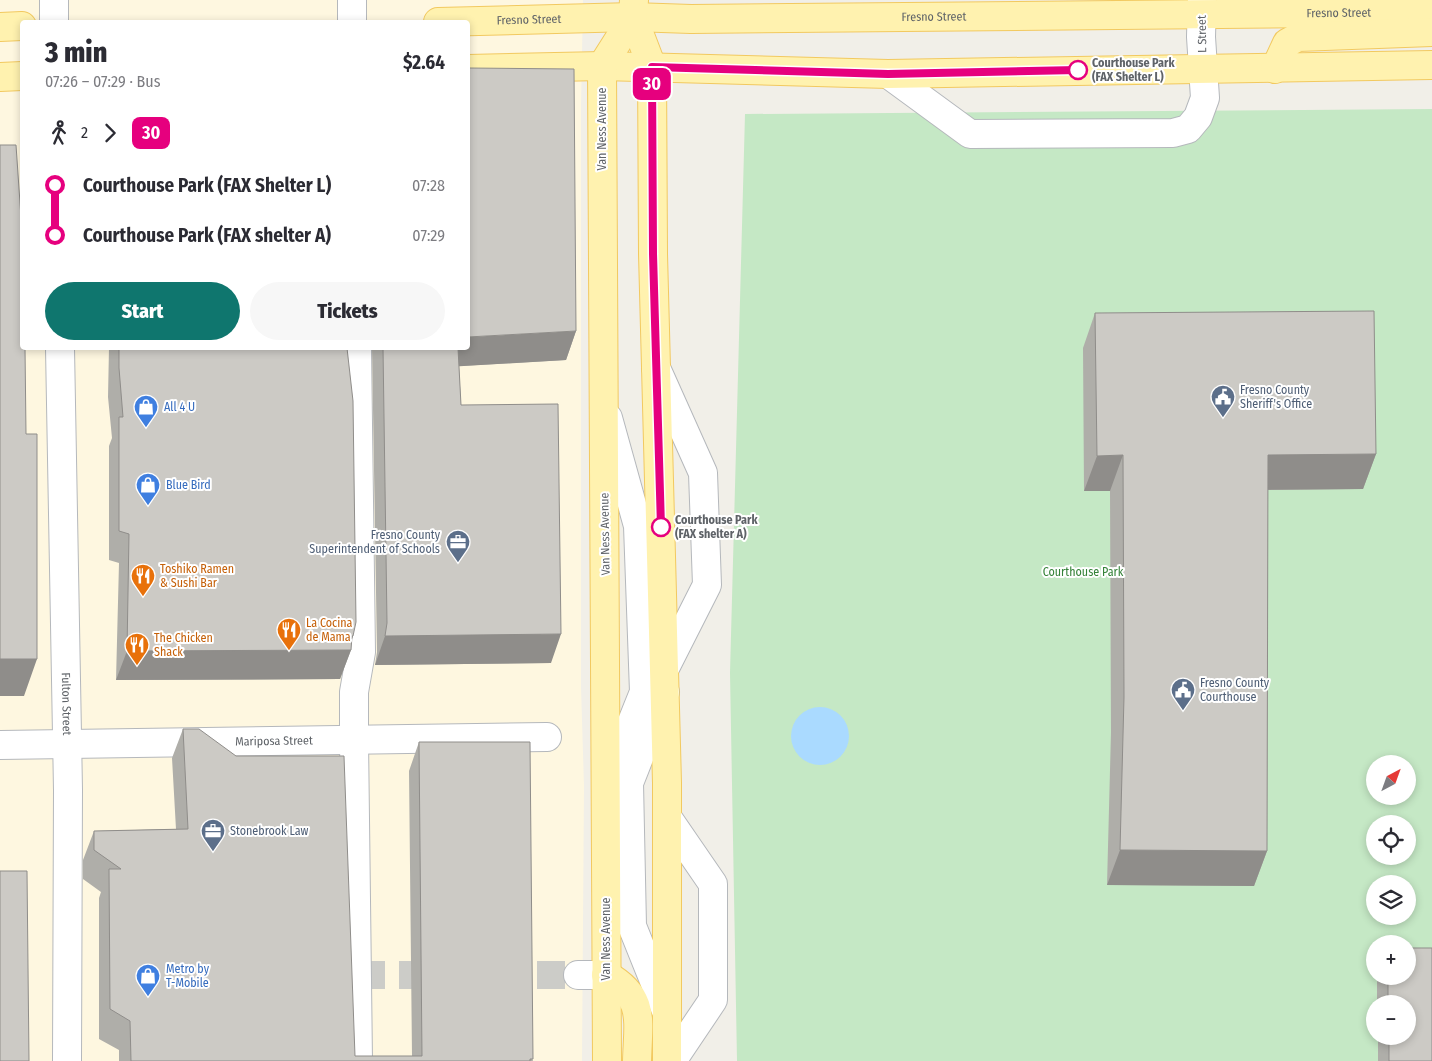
<!DOCTYPE html>
<meta charset="utf-8">
<style>
body{margin:0;font-family:"Fira Sans Condensed",sans-serif;background:#f7f7f7;color:#2b2b33;height:100vh;display:flex;flex-direction:column;font-size:19px;white-space:nowrap}
*{box-sizing:border-box;margin:0}
p{font-size:16px;color:#7c7c81}
.icon{flex:none;width:28px;height:28px;fill:none;stroke:currentColor;stroke-width:2;stroke-linecap:round;stroke-linejoin:round}
.map{position:relative;flex:1;overflow:hidden}
.details{position:absolute;left:20px;top:20px;width:450px;height:330px;display:flex;flex-direction:column;background:#fff;border-radius:5px;box-shadow:0 2px 8px #0003}
.details>*{flex:none}
.badge{padding:0 10px;border-radius:8px;font-size:18px;line-height:32px}
.needle{width:32px;rotate:41deg}
.buttons{position:absolute;left:1366px;top:755px;display:grid;gap:10px}
.buttons a{display:grid;place-items:center;width:50px;height:50px;border-radius:50%;background:#fff;box-shadow:0 2px 8px #0003;font-size:25px}
.map>.badge{position:absolute;translate:-50% -50%;box-shadow:0 0 0 2px #fff}
.legs{display:flex;align-items:center;gap:8px;height:55px;padding:0 25px;font-size:16px}
.legs p{margin-inline-start:auto}
.overview{display:flex;align-items:center;justify-content:space-between;height:85px;padding:0 25px}
h1{font-size:28px;font-weight:800;line-height:38px}
.cta{display:flex;gap:10px;margin-top:auto;padding:10px 25px}
.cta a{flex:1;height:58px;border-radius:30px;background:#0f766e;color:#fff;font-size:20px;font-weight:800;line-height:58px;text-align:center}
.cta a+a{background:#f7f7f7;color:#2b2b33}
ul{padding:0 25px;list-style:none}
li{display:flex;align-items:center;gap:18px;height:50px;font-size:19px}
li i{display:grid;place-items:center;width:8px;height:100%;margin:0 6px;background:currentColor}
li i::after{content:'';width:12px;height:12px;margin:-6px;border:4px solid;border-radius:50%;background:#fff}
li p{margin-inline-start:auto}
li:first-child i{background:linear-gradient(#0000 50%,currentColor 0)}
li:last-child i{background:linear-gradient(currentColor 50%,#0000 0)}
.map>svg:first-child{display:block}
</style>
<div class="map">
<svg width="1432" height="1061" viewBox="0 0 1432 1061">
<rect width="100%" height="100%" fill="#f1efe8"/>
<path fill="#fef7e0" fill-rule="evenodd" d="M0,0H583L581,106V687L584,786L582,1061H0ZM22,22H468V348H22Z"/>
<path fill="#c5e8c5" fill-rule="evenodd" d="M1432,109V1061H737L730,673L745,114ZM1375,764H1408V796H1375ZM1375,824H1408V856H1375ZM1375,884H1408V916H1375ZM1375,944H1408V976H1375ZM1375,1004H1408V1036H1375Z"/>
<path fill="#aadaff" d="M791 736a29 29 0 1 1 58 0a29 29 0 1 1-58 0Z"/>
<g fill="none" stroke-linecap="round" stroke-linejoin="round">
<path stroke="#ccccc8" stroke-width="28" stroke-dasharray="28 14" stroke-linecap="butt" d="M357,975H449
M495,975H578"/>
<defs>
<g id="minor">
<path d="M54,0V22"/>
<path d="M352,0V22"/>
<path d="M888,74L970,134L1173,133L1188,129L1198,117L1205,98L1201,37L1202,0"/>
<path id="s1" d="M60,348L68,790L67,1061"/>
<path d="M357,348L361,652L354,692V739L358,1061"/>
<path d="M656,368L703,473L707,585L666,666"/>
<path d="M665,692L629,783L632,926L667,1013"/>
<path id="s2" d="M0,745L547,737"/>
<path d="M607,784L644,692L638,526L608,418"/>
<path d="M667,817L713,884V1000L672,1061"/>
<path d="M578,975H606"/>
</g>
<g id="major">
<path d="M634,0L633,17L652,67L653,254L667,783V1061"/>
<path id="s3" d="M438,22L633,17L691,19L1432,12"/>
<path d="M0,27L22,26"/>
<path d="M468,69L602,66L888,74L1432,65"/>
<path d="M1275,69L1287,43L1298,37L1432,32"/>
<path d="M0,77L22,76"/>
<path d="M606,975C646,997 638,1021 637,1061"/>
<path d="M607,1061L602,66L633,17"/>
</g>
</defs>
<use href="#minor" stroke="#b5b8bc" stroke-width="30"/>
<use href="#major" stroke="#f2c960" stroke-width="30"/>
<use href="#minor" stroke="#fff" stroke-width="28"/>
<use href="#major" stroke="#fff2af" stroke-width="28"/>
</g>
<path fill="#afaea9" d="M1095,313L1376,454L1363,489L1268,490L1267,851L1254,886L1107,885L1111,732L1110,491H1084L1083,348Z
M576,331L566,360L459,366L461,405L551,663L375,665L377,652L372,348H468Z
M109,348H347L353,636L351,642V650L340,679L116,680L119,563L109,560V446L112,438L108,397Z
M183,729L355,1056H412L409,771L419,742L533,1061H119V1050L99,1039V898L101,892L83,879V860L94,831L176,829L172,758Z
M1377,976H1408L1432,1061H1378V1036H1408V1004H1377Z"/>
<path fill="#8f8d8a" d="M576,331L566,360L447,367L454,348H468V337Z
M1376,454L1363,489L1256,490L1268,455Z
M1123,455L1110,491H1084L1097,456Z
M561,634L551,663L375,665L385,636Z
M353,636L348,650H351L340,679L116,680L127,651Z
M0,659H37L24,696H0Z
M1120,850L1267,851L1254,886L1107,885Z"/>
<path fill="#cccac5" stroke="#8f8d8a" d="M468,68L574,69L576,331L468,337Z
M0,145H16L22,232V348H25L26,434H37V659H0Z
M1374,311L1376,454L1268,455L1267,851L1120,850L1124,697L1123,455L1097,456L1095,313Z
M119,348H347L353,401L356,622L353,636H352L351,650L127,651L129,534L119,531V417H123L119,368Z
M383,348H458L461,405L558,404L561,634L385,636L387,623Z
M183,729H199L236,756H344L355,1056H422L419,742H530L533,1059H530V1061H131L130,1021L110,1009L109,869H121L94,850V831L188,829Z
M0,871H27L29,1061H0Z
M1408,948H1432V1061H1389V1036H1408V1004H1388V976H1408Z"/>
<g fill="none" stroke-linecap="round" stroke-linejoin="round">
<defs>
<path id="line-1" d="M661,527L653,254L652,67L888,74L1078,70"/>
</defs>
<use href="#line-1" stroke="#fff" stroke-width="11"/>
<use href="#line-1" stroke="#e6007e" stroke-width="8"/>
</g>
<defs>
<symbol id="civic-pin" viewBox="-11 -11 22 30"><path d="M0 17L-7.5 6A9.5 9.5 0 1 1 7.5 6Z" fill="#5c6f8a" stroke="#fff"/><path d="M-.6-6.5H3V-4.5H.6V-3L4-1V1h2V6H-6V1h2V-1L-.6-3ZM-1.2 2.5V6h2.4V2.5Z" fill="#fff"/></symbol>
<symbol id="shop-pin" viewBox="-11 -11 22 30"><path d="M0 17L-7.5 6A9.5 9.5 0 1 1 7.5 6Z" fill="#3f7fe0" stroke="#fff"/><path d="M-5-2.5h2.3a2.7 3.5 0 0 1 5.4 0H5L5.5 6h-11ZM-1.5-2.5h3a1.5 2.3 0 0 0-3 0Z" fill="#fff"/></symbol>
<symbol id="office-pin" viewBox="-11 -11 22 30"><path d="M0 17L-7.5 6A9.5 9.5 0 1 1 7.5 6Z" fill="#5c6f8a" stroke="#fff"/><path d="M-6-3h4V-5.5h4V-3h4V5H-6ZM-1-4.5V-3h2v-1.5ZM-6 0V1H6V0Z" fill="#fff"/></symbol>
<symbol id="restaurant-pin" viewBox="-11 -11 22 30"><path d="M0 17L-7.5 6A9.5 9.5 0 1 1 7.5 6Z" fill="#e8710a" stroke="#fff"/><path d="M-5-6h1v4h1v-4h1v4h1v-4h1v5L-1.5 .5V6h-2V.5L-5-1ZM5-6V6H3V1.5H1.5Q1.5-4 5-6Z" fill="#fff"/></symbol>
</defs>
<g fill-rule="evenodd">
<use href="#civic-pin" x="1209" y="383" width="28" height="38"/>
<use href="#shop-pin" x="132" y="393" width="28" height="38"/>
<use href="#shop-pin" x="134" y="471" width="28" height="38"/>
<use href="#office-pin" x="444" y="528" width="28" height="38"/>
<use href="#restaurant-pin" x="129" y="562" width="28" height="38"/>
<use href="#restaurant-pin" x="275" y="616" width="28" height="38"/>
<use href="#restaurant-pin" x="123" y="631" width="28" height="38"/>
<use href="#civic-pin" x="1169" y="676" width="28" height="38"/>
<use href="#office-pin" x="199" y="817" width="28" height="38"/>
<use href="#shop-pin" x="134" y="962" width="28" height="38"/>
</g>
<g fill="#fff" stroke="#e6007e" stroke-width="2.5">
<circle cx="1078" cy="70" r="9"/>
<circle cx="661" cy="527" r="9"/>
</g>
<g text-anchor="middle" stroke-width="4" stroke-linejoin="round" paint-order="stroke">
<g font-size="12" fill="#5f6368" stroke="#fff">
<text dy="4" stroke="none"><textPath href="#s3" startOffset="901">Fresno Street</textPath></text>
<text dy="4" stroke="none"><textPath href="#s3" startOffset="496">Fresno Street</textPath></text>
<text dy="4" stroke="none"><textPath href="#s3" startOffset="91">Fresno Street</textPath></text>
<text transform="translate(1202 34) rotate(-91)" y="4">L Street</text>
<text transform="translate(602 129) rotate(-90)" y="4">Van Ness Avenue</text>
<text transform="translate(605 534) rotate(-91)" y="4">Van Ness Avenue</text>
<text dy="4" stroke="none"><textPath href="#s1" startOffset="356">Fulton Street</textPath></text>
<text dy="4" stroke="none"><textPath href="#s2" startOffset="274">Mariposa Street</textPath></text>
<text transform="translate(606 939) rotate(-90)" y="4">Van Ness Avenue</text>
</g>
<g font-size="12" font-weight="bold" fill="#5f6368" stroke="#fff" text-anchor="start">
<text x="1092" y="67">Courthouse Park<tspan x="1092" dy="14">(FAX Shelter L)</tspan></text>
<text x="675" y="524">Courthouse Park<tspan x="675" dy="14">(FAX shelter A)</tspan></text>
</g>
<g font-size="12" fill="#4e5e75" stroke="#fff" text-anchor="start">
<text x="1240" y="394">Fresno County<tspan x="1240" dy="14">Sheriff's Office</tspan></text>
<text x="440" y="539" text-anchor="end">Fresno County<tspan x="440" dy="14">Superintendent of Schools</tspan></text>
<text x="1200" y="687">Fresno County<tspan x="1200" dy="14">Courthouse</tspan></text>
<text x="230" y="835">Stonebrook Law</text>
</g>
<g font-size="12" fill="#366cbe" stroke="#fff" text-anchor="start">
<text x="164" y="411">All 4 U</text>
<text x="166" y="489">Blue Bird</text>
<text x="166" y="973">Metro by<tspan x="166" dy="14">T-Mobile</tspan></text>
</g>
<g font-size="12" fill="#c56008" stroke="#fff" text-anchor="start">
<text x="160" y="573">Toshiko Ramen<tspan x="160" dy="14">&amp; Sushi Bar</tspan></text>
<text x="306" y="627">La Cocina<tspan x="306" dy="14">de Mama</tspan></text>
<text x="154" y="642">The Chicken<tspan x="154" dy="14">Shack</tspan></text>
</g>
<g font-size="12" fill="#348238" stroke="#fff">
<text x="1083" y="576">Courthouse Park</text>
</g>
</g>
</svg>
<div class="buttons">
<a><svg class="needle" viewBox="-14 -14 28 28"><path d="M0-13l5 13h-10z" fill="#e53935"/><path d="M0 13l5-13h-10z" fill="#7c7c81"/></svg></a>
<a><svg class="icon" aria-label="locate" viewBox="0 0 24 24"><circle cx="12" cy="12" r="6"/><path d="M12 2v4M12 18v4M2 12h4M18 12h4"/></svg></a>
<a><svg class="icon" aria-label="layers" viewBox="0 0 24 24"><path d="M12 4l9 5-9 5-9-5zM3 14l9 5 9-5"/></svg></a>
<a>+</a>
<a>−</a>
</div>
<b class="badge" style="left:652px;top:84px;background:#e6007e;color:#fff">30</b>
<section class="details">
<div class="overview"><div><h1>3 min</h1><p>07:26 – 07:29 · Bus</p></div><b>$2.64</b></div>
<div class="legs"><svg class="icon" aria-label="walk" viewBox="0 0 24 24"><circle cx="13" cy="4" r="2"/><path d="M13 8l-2 6 4 7M11 14l-3 7M7 12l3-4h3l4 4"/></svg>2<svg class="icon" aria-label="forward" viewBox="0 0 24 24"><path d="M9 5l7 7-7 7"/></svg><b class="badge" style="background:#e6007e;color:#fff">30</b></div>
<ul>
<li><i style="color:#e6007e"></i><b>Courthouse Park (FAX Shelter L)</b><p>07:28</p></li>
<li><i style="color:#e6007e"></i><b>Courthouse Park (FAX shelter A)</b><p>07:29</p></li>
</ul>
<div class="cta"><a>Start</a><a>Tickets</a></div>
</section>
</div>
